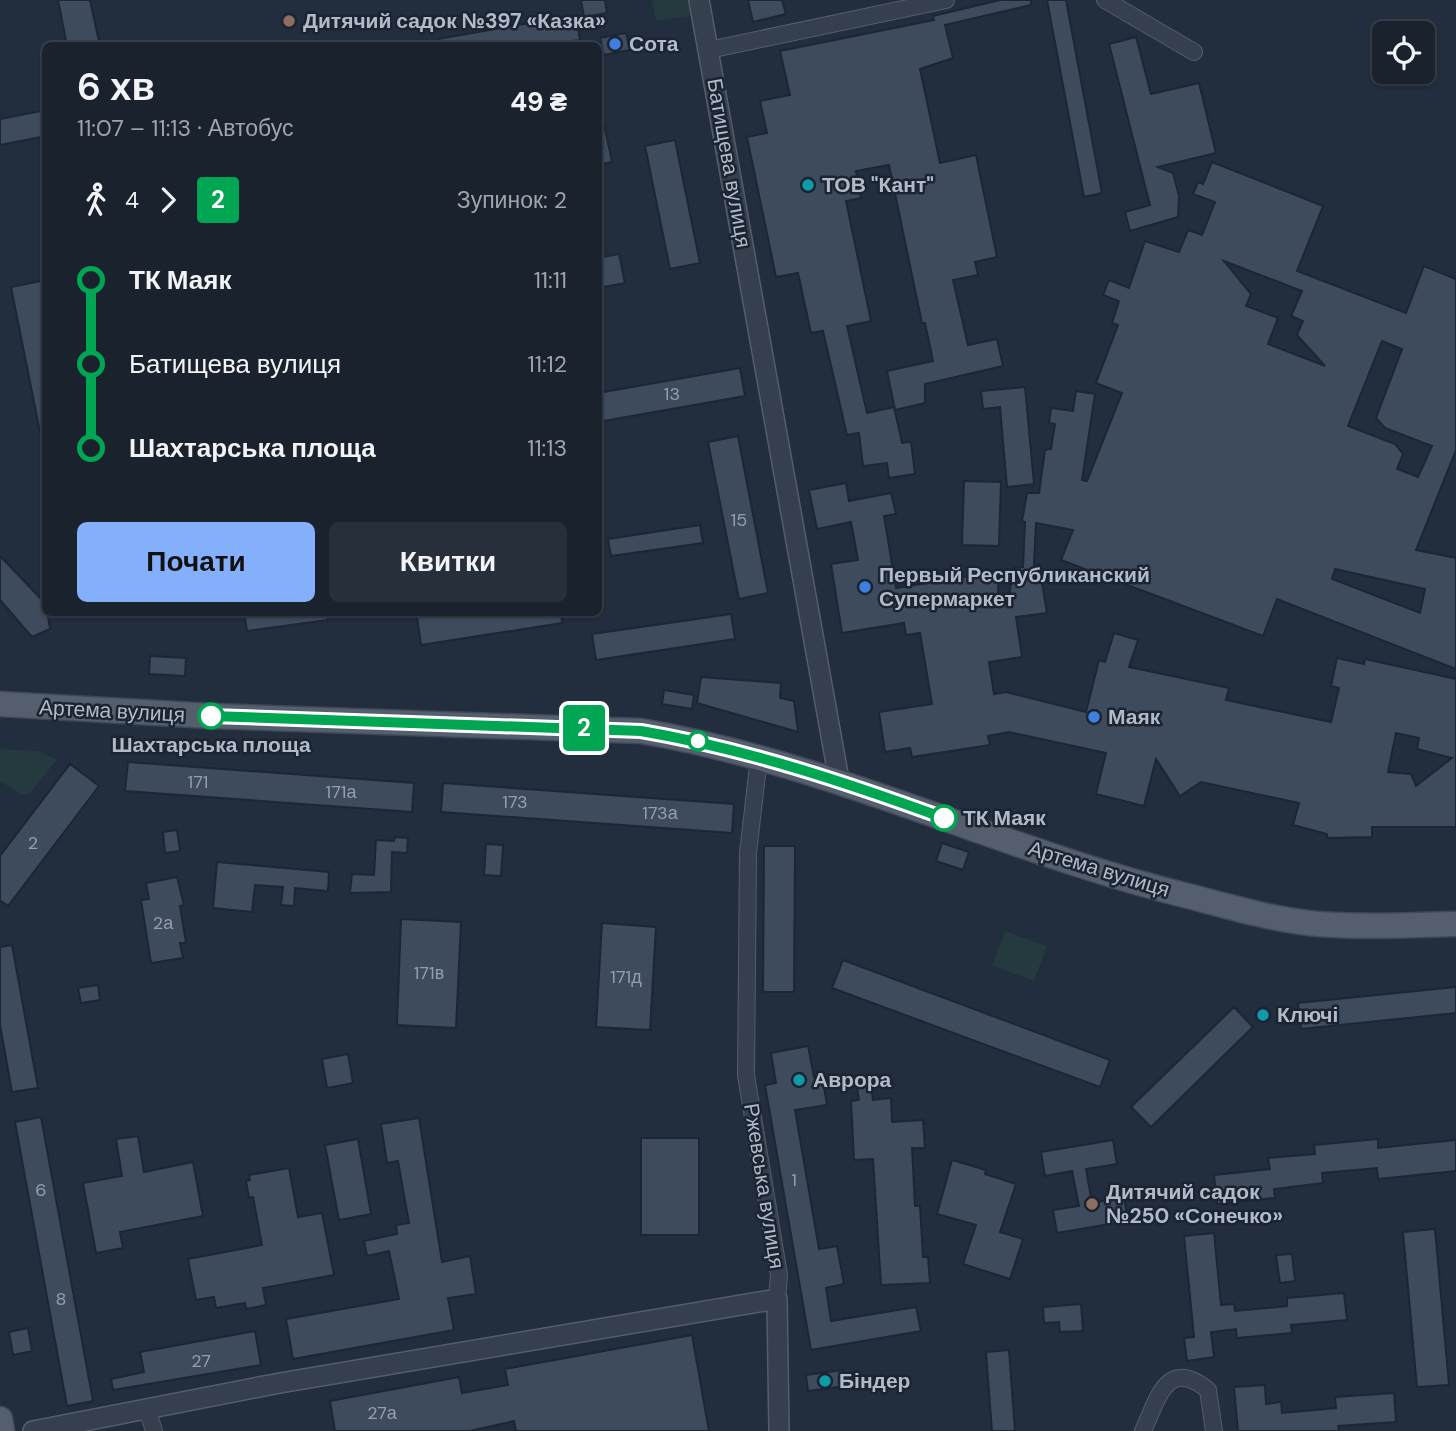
<!DOCTYPE html>
<html lang="uk">
<meta charset="utf-8">
<style>
body{margin:0;font-family:"DM Sans",sans-serif;background:#272f3a;color:#f1f3f6;height:100vh;display:flex;flex-direction:column;font-size:26px;white-space:nowrap}
*{box-sizing:border-box;margin:0}
p{font-size:23px;color:#9fa4aa}
.icon{flex:none;width:38px;height:38px;fill:none;stroke:currentColor;stroke-width:2;stroke-linecap:round;stroke-linejoin:round}
.map{position:relative;flex:1;overflow:hidden}
.sheet{position:absolute;left:42px;top:42px;width:560px;height:574px;display:flex;flex-direction:column;background:#1a222e;border-radius:10px;box-shadow:0 2px 5px #0004,0 0 0 2px #383f4a}
.sheet>*{flex:none}
.badge{padding:0 14px;border-radius:5px;font-size:24px;line-height:46px}
.controls{position:absolute;left:1372px;top:21px;display:grid;gap:14px}
.controls a{display:grid;place-items:center;width:63px;height:63px;border-radius:10px;background:#1a222e;box-shadow:0 2px 5px #0004,0 0 0 2px #383f4a;font-size:35px}
.map>.badge{position:absolute;translate:-50% -50%;box-shadow:0 0 0 4px #fff}
.legs{display:flex;align-items:center;gap:10px;height:77px;padding:0 35px;font-size:23px}
.legs p{margin-inline-start:auto}
.head{display:flex;align-items:center;justify-content:space-between;height:119px;padding:0 35px}
h1{font-size:38px;font-weight:600;line-height:52px}
.button{display:flex;gap:14px;margin-top:auto;padding:14px 35px}
.button a{flex:1;height:80px;border-radius:10px;background:#84affb;color:#111;font-size:28px;font-weight:600;line-height:80px;text-align:center}
.button a+a{background:#272f3a;color:#f1f3f6}
ul{padding:0 35px;list-style:none}
li{display:flex;align-items:center;gap:24px;height:84px;font-size:26px}
li i{display:grid;place-items:center;width:10px;height:100%;margin:0 9px;background:currentColor}
li i::after{content:'';width:18px;height:18px;margin:-9px;border:5px solid;border-radius:50%;background:#1a222e}
li p{margin-inline-start:auto}
li:first-child i{background:linear-gradient(#0000 50%,currentColor 0)}
li:last-child i{background:linear-gradient(currentColor 50%,#0000 0)}
.map>svg:first-child{display:block}
</style>
<div class="map">
<svg width="1456" height="1431" viewBox="0 0 1456 1431">
<rect width="100%" height="100%" fill="#222d3d"/>
<path fill="#243a3e" d="M652,0H694L696,7L690,16L656,21Z
M0,749L38,751L57,760L30,793L22,795L0,781Z
M1005,931L1047,946L1034,981L992,966Z"/>
<path fill="#3e4b5c" stroke="#1d2634" stroke-width="2" fill-rule="evenodd" d="M58,0H90L100,46H67Z
M581,0H605L607,13L584,17Z
M748,0H782L786,14L753,22Z
M1000,0H1031V5L945,25L953,58L920,69L940,163L976,155L997,257L975,262L978,275L953,280L968,345L997,339L1003,366L925,384V403L895,410L887,371L933,361L925,323H922L889,165L856,171L861,198L846,201L871,321L847,326L867,413L894,407L902,443L911,442L915,474L889,478L887,463L863,466L859,433L847,435L823,331L811,333L798,273L776,277L747,137L767,133L760,101L790,95L780,51L934,20L933,16Z
M1047,0H1066L1102,193L1084,197Z
M576,15L580,40L572,41L573,46H439L438,39Z
M626,33L630,50L604,55L600,38Z
M1136,37L1151,94L1199,83L1216,153L1158,167L1173,173L1179,196L1178,217L1130,231L1125,212L1150,205L1109,44Z
M46,110V136L0,145V119Z
M604,124L612,162L598,165V125Z
M675,140L700,263L670,269L645,146Z
M1212,162L1323,206L1297,271L1406,313L1424,266L1456,279V450L1416,550L1456,558V669L1277,599L1263,636L1061,560L1073,530L1036,523L1034,565L1039,564L1047,613L1016,617L1022,657L989,662L994,694L1006,692L1086,712L1099,660L1105,662L1114,633L1138,640L1129,667L1229,688L1226,700L1331,722L1339,688L1331,686L1337,658L1364,664L1365,659L1456,679V827H1372V837L1327,838V834L1293,825L1299,803L1201,782L1180,796L1156,759L1144,806L1096,794L1106,753L1009,732L988,736L990,745L912,757L910,748L885,752L879,712L932,704L920,633L906,635L904,623L842,633L831,564L858,560L851,522L817,529L809,490L846,483L849,501L891,493L896,514L884,516L896,588L999,571L998,595L1009,596L1014,568L1023,567L1025,522L1022,521L1027,493H1039L1045,450L1051,449L1055,424L1049,423L1051,408L1073,411L1076,391L1095,394L1082,480L1087,481L1122,393L1096,383L1118,325L1112,323L1119,301L1103,295L1109,280L1129,288L1145,241L1179,252L1188,230L1202,235L1215,202L1193,194L1198,182L1203,184ZM1224,261L1302,291L1291,316L1303,321L1297,335L1325,366L1268,344L1278,318L1246,306L1251,294ZM1382,341L1402,349L1376,418L1385,428L1432,446L1418,477L1397,469L1403,454L1395,444L1348,426ZM1335,569L1425,589L1420,613L1332,579ZM1396,733L1419,738L1417,749L1452,758L1416,786L1411,774L1388,772Z
M619,254L625,283L598,288V258Z
M41,281L46,304V431L40,432L11,287Z
M740,368L745,396L598,422V393Z
M1025,387L1034,484L1007,487L1000,407L983,409L981,391Z
M738,436L768,593L739,599L708,442Z
M964,481L1001,482L999,546L962,545Z
M700,525L703,543L611,556L608,539Z
M0,556L46,604L50,629L32,637L0,600Z
M244,612H328V620L247,631Z
M447,612H561L562,623L421,645L417,617Z
M731,614L735,639L596,660L592,634Z
M150,656L186,658L185,676L149,674Z
M701,677L781,683L780,698L794,701L798,732L697,703Z
M664,690L694,695L692,709L662,704Z
M128,762L414,783L412,812L125,791Z
M70,764L99,786L8,906L0,900V856Z
M443,783L734,804L732,833L441,812Z
M177,830L180,851L165,853L163,832Z
M395,837L408,838L407,853L392,852L391,892L350,893L352,874L374,875L376,840L394,841Z
M942,843L969,852L963,870L936,861Z
M486,844L503,845L501,876L484,875Z
M764,846H795L794,992H763Z
M217,862L329,872L328,891L295,888L294,906L281,905L283,887L255,885L252,912L213,908Z
M177,877L184,905L180,906L186,943H180L183,958L151,963L141,900L149,899L146,883Z
M401,919L461,922L456,1028L397,1025Z
M602,923L656,927L650,1030L596,1027Z
M12,945L38,1088L12,1092L0,1025V947Z
M843,960L1110,1060L1100,1087L832,988Z
M98,985L100,1000L81,1003L78,988Z
M1456,987V1013L1301,1029L1298,1003Z
M1234,1007L1253,1027L1151,1127L1131,1107Z
M808,1046L814,1077L822,1075L827,1105L795,1110L819,1249L837,1246L844,1284L826,1288L831,1321L916,1307L921,1331L811,1350L765,1085L776,1083L771,1053Z
M348,1054L353,1083L327,1088L322,1059Z
M870,1079L873,1100L891,1098L892,1122L923,1120L925,1148H912L915,1206H920L923,1257H928L930,1283L881,1285L873,1159L854,1160L851,1101L859,1100L856,1082Z
M41,1117L93,1401L67,1406L15,1122Z
M419,1118L442,1262L470,1256L476,1294L448,1298L454,1330L293,1359L286,1319L399,1299L389,1251L367,1256L364,1241L397,1234L396,1225L409,1223L398,1161L387,1163L381,1124Z
M138,1136L144,1172L193,1162L203,1216L120,1232L123,1248L96,1253L83,1183L122,1176L116,1139Z
M641,1138H699V1235H641Z
M358,1139L371,1214L339,1220L325,1145Z
M1378,1139V1148L1456,1140V1171L1378,1179L1377,1168L1322,1173L1323,1183L1274,1189L1275,1198L1217,1204L1214,1175L1270,1169L1268,1158L1315,1154L1314,1145Z
M1113,1140L1117,1164L1086,1169L1092,1203L1124,1197L1128,1221L1057,1233L1053,1210L1079,1206L1072,1171L1045,1176L1041,1152Z
M952,1160L986,1170L985,1174L1016,1184L1000,1232L1023,1239L1010,1279L963,1264L976,1225L937,1214Z
M289,1168L298,1217L322,1213L334,1275L263,1288L266,1305L246,1309L245,1303L216,1308L214,1297L196,1300L188,1259L262,1245L253,1197L249,1198L246,1181L250,1180L249,1175Z
M1435,1229L1449,1385L1417,1387L1403,1232Z
M1214,1233L1221,1305L1234,1304L1235,1311L1287,1306V1298L1344,1293L1347,1320L1291,1325L1292,1333L1237,1338L1236,1329L1211,1332L1214,1357L1187,1361L1184,1338L1194,1337L1184,1236Z
M1292,1254L1295,1281L1280,1283L1276,1255Z
M1081,1304L1083,1331L1060,1332L1059,1322L1044,1323L1043,1307Z
M28,1328L32,1351L13,1355L9,1332Z
M255,1331L261,1365L113,1390L111,1379L144,1372L140,1352Z
M692,1335L709,1431H516L514,1421L470,1431H335L330,1401L459,1377L462,1393L508,1385L505,1369Z
M1009,1350L1015,1431H992L986,1352Z
M843,1370L845,1386L808,1391L806,1375Z
M1265,1385L1266,1404L1281,1402L1282,1413L1336,1408L1335,1397L1394,1393L1396,1422L1338,1426L1339,1431H1238L1234,1387Z"/>
<g fill="none" stroke-linecap="round" stroke-linejoin="round">
<defs>
<path id="minor" d="M1105,0L1194,52
M709,50L946,0
M759,757L748,853L746,1075L779,1275L777,1299
M147,1408L154,1431
M1143,1431C1158,1398 1167,1357 1208,1390L1214,1431"/>
<path id="tertiary" d="M699,0L839,780
M33,1431L280,1383L777,1299L779,1431"/>
<path id="primary" d="M0,704L211,716L641,731C829,763 1000,849 1184,895C1224,905 1266,918 1308,923C1357,928 1407,925 1456,924
M0,1419L2,1431"/>
</defs>
<use href="#minor" stroke="#545d6b" stroke-width="18"/>
<use href="#tertiary" stroke="#545d6b" stroke-width="22"/>
<use href="#primary" stroke="#3f4856" stroke-width="27"/>
<use href="#minor" stroke="#363f4d" stroke-width="16"/>
<use href="#tertiary" stroke="#363f4d" stroke-width="19"/>
<use href="#primary" stroke="#545e6d" stroke-width="24"/>
</g>
<g fill="none" stroke-linecap="round" stroke-linejoin="round">
<defs>
<path id="line-1" d="M211,716L641,731C746,749 845,782 944,818"/>
</defs>
<use href="#line-1" stroke="#fff" stroke-width="16"/>
<use href="#line-1" stroke="#00a651" stroke-width="10"/>
</g>
<g fill="#8d6e63" stroke="#1b2432" stroke-width="2.5">
<circle cx="289" cy="21" r="7"/>
<circle cx="1092" cy="1204" r="7"/>
</g>
<g fill="#3f7fe0" stroke="#1b2432" stroke-width="2.5">
<circle cx="615" cy="44" r="7"/>
<circle cx="865" cy="587" r="7"/>
<circle cx="1094" cy="717" r="7"/>
</g>
<g fill="#0f9aa8" stroke="#1b2432" stroke-width="2.5">
<circle cx="808" cy="185" r="7"/>
<circle cx="1263" cy="1015" r="7"/>
<circle cx="799" cy="1080" r="7"/>
<circle cx="825" cy="1381" r="7"/>
</g>
<g fill="#fff" stroke="#00a651" stroke-width="3.5">
<circle cx="211" cy="716" r="12"/>
<circle cx="698" cy="741" r="9"/>
<circle cx="944" cy="818" r="12"/>
</g>
<g text-anchor="middle" stroke-width="5" stroke-linejoin="round" paint-order="stroke">
<g font-size="18" fill="#959ead">
<text x="672" y="400">13</text>
<text x="739" y="526">15</text>
<text x="198" y="788">171</text>
<text x="341" y="798">171а</text>
<text x="515" y="808">173</text>
<text x="660" y="819">173а</text>
<text x="33" y="849">2</text>
<text x="163" y="929">2а</text>
<text x="429" y="979">171в</text>
<text x="626" y="983">171д</text>
<text x="794" y="1186">1</text>
<text x="41" y="1196">6</text>
<text x="61" y="1305">8</text>
<text x="201" y="1367">27</text>
<text x="382" y="1419">27а</text>
</g>
<g font-size="21" font-weight="bold" fill="#b2bac8" stroke="#1b2432" text-anchor="start">
<text x="303" y="28">Дитячий садок №397 «Казка»</text>
<text x="629" y="51">Сота</text>
<text x="822" y="192">ТОВ "Кант"</text>
<text x="879" y="582">Первый Республиканский<tspan x="879" dy="24">Супермаркет</tspan></text>
<text x="1108" y="724">Маяк</text>
<text x="1277" y="1022">Ключі</text>
<text x="813" y="1087">Аврора</text>
<text x="1106" y="1199">Дитячий садок<tspan x="1106" dy="24">№250 «Сонечко»</tspan></text>
<text x="839" y="1388">Біндер</text>
</g>
<g font-size="21" fill="#b2bac8" stroke="#1b2432">
<text transform="translate(729 163) rotate(80)" y="7">Батищева вулиця</text>
<text transform="translate(112 711) rotate(3)" y="7">Артема вулиця</text>
<text transform="translate(1099 869) rotate(17)" y="7">Артема вулиця</text>
<text transform="translate(764 1186) rotate(81)" y="7">Ржевська вулиця</text>
</g>
<g font-size="21" font-weight="bold" fill="#b2bac8" stroke="#1b2432">
<text x="211" y="752">Шахтарська площа</text>
<text x="963" y="825" text-anchor="start">ТК Маяк</text>
</g>
</g>
</svg>
<div class="controls">
<a><svg class="icon" aria-label="locate" viewBox="0 0 24 24"><circle cx="12" cy="12" r="6"/><path d="M12 2v4M12 18v4M2 12h4M18 12h4"/></svg></a>
</div>
<b class="badge" style="left:584px;top:728px;background:#00a651;color:#fff">2</b>
<section class="sheet">
<div class="head"><div><h1>6 хв</h1><p>11:07 – 11:13 · Автобус</p></div><b>49 ₴</b></div>
<div class="legs"><svg class="icon" aria-label="walk" viewBox="0 0 24 24"><circle cx="13" cy="4" r="2"/><path d="M13 8l-2 6 4 7M11 14l-3 7M7 12l3-4h3l4 4"/></svg>4<svg class="icon" aria-label="forward" viewBox="0 0 24 24"><path d="M9 5l7 7-7 7"/></svg><b class="badge" style="background:#00a651;color:#fff">2</b><p>Зупинок: 2</p></div>
<ul>
<li><i style="color:#00a651"></i><b>ТК Маяк</b><p>11:11</p></li>
<li><i style="color:#00a651"></i><span>Батищева вулиця</span><p>11:12</p></li>
<li><i style="color:#00a651"></i><b>Шахтарська площа</b><p>11:13</p></li>
</ul>
<div class="button"><a>Почати</a><a>Квитки</a></div>
</section>
</div>
